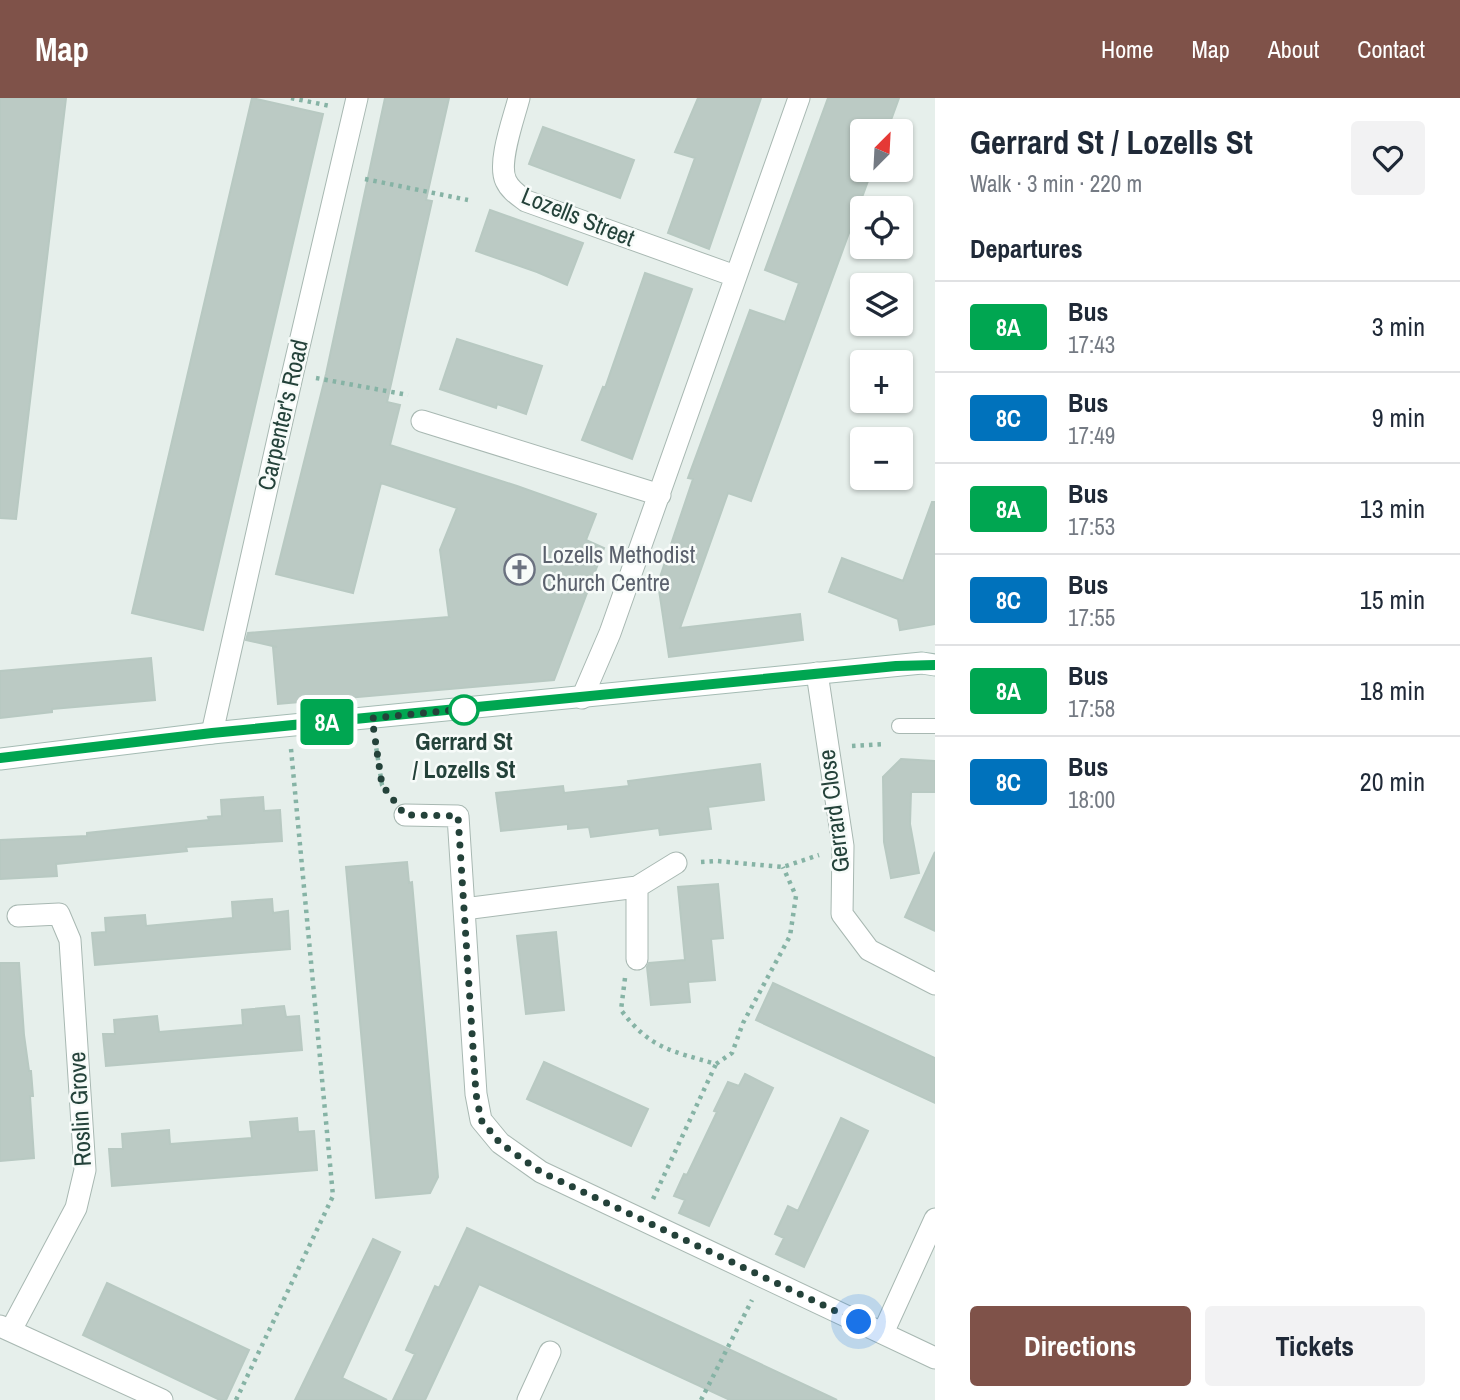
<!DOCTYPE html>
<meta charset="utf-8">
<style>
body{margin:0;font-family:"Archivo Narrow",sans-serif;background:#f2f2f3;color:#1f2937;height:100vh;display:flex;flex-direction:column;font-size:26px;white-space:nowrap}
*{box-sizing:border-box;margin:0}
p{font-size:23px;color:#747a83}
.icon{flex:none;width:38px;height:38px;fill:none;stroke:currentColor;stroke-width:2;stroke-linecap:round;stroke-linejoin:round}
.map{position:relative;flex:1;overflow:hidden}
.panel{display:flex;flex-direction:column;background:#fff;width:525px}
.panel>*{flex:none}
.badge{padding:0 14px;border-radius:5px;font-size:24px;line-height:46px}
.needle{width:46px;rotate:24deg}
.controls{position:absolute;left:850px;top:21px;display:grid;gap:14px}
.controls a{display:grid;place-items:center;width:63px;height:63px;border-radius:7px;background:#fff;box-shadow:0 2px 5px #0004;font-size:35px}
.you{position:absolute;width:35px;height:35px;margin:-18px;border:5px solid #fff;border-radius:50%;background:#1a73e8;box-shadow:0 0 0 10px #1a73e833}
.map>.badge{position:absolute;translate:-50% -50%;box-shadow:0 0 0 4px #fff}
h2{padding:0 35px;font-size:26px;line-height:63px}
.round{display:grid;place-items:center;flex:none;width:74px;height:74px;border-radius:7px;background:#f2f2f3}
.head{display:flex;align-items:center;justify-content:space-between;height:119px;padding:0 35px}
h1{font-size:33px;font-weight:700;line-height:52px}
.button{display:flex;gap:14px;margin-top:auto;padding:14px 35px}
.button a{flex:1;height:80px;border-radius:7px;background:#7f5249;color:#fff;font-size:28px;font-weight:700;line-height:80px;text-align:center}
.button a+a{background:#f2f2f3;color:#1f2937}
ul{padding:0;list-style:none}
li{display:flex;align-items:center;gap:21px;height:91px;padding:0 35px;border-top:2px solid #e0e1e3}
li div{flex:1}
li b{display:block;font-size:26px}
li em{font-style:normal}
li .badge{min-width:77px;font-weight:700;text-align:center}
header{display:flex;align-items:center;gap:42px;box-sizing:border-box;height:98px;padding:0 35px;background:#7f5249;color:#fff}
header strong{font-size:33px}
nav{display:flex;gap:38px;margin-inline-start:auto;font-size:24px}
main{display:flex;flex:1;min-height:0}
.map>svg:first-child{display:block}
</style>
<header>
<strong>Map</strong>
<nav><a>Home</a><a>Map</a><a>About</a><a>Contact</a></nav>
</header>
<main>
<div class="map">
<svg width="935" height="1302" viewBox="0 0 935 1302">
<rect width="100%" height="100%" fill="#e6efeb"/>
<path fill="#bbcac4" stroke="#b8c9c2" stroke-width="2" d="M0,0H66L16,421L0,420Z
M252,0L323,16L203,532L132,515Z
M385,0H449L426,102L432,103L387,304L400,307L390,347L517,388L596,416L586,442L604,450L554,582L278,606L273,549H277L246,542L248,535L449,519L440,452L457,410L381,385L353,495L276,476L326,276Z
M698,0H761L709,151L668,135L695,60L675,54Z
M828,0H899L887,33H863V72H872L751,403L728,395L680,530L800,516L803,542L669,559L658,485L693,381L688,380L750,212L785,224L799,185L765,172Z
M543,29L634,62L620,100L529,66Z
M490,112L583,145L567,187L537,174L476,153Z
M645,175L692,191L632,361L582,342L603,289L605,290Z
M457,241L542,268L526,316L497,306L496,310L440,291Z
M932,404H935V526L900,532L898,521L829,494L842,460L903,483Z
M151,560L155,602L52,611V614L0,620V573Z
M901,661L935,663V694H911L910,726L919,775L891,780L884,744L883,679Z
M760,666L764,702L708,709L711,731L660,737L659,730L591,739L589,729L568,731V726L501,733L496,695L563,688L564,695L629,688L628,683Z
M263,699L264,713L280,712L282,743L186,749L187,753L56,766L57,778L0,781V742L87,738V735L209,722L208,719L222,718L221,702Z
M935,754V833L905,819Z
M407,764L409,785L412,784L438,1079L430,1095L376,1100L346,769Z
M718,786L723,840L711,841L715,882L688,884L690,904L651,907L647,869L649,865L685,862L678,789Z
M272,801L273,815L288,813L290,851L95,867L92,835L106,834L105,820L145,817L146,828L233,820L232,804Z
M556,834L564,912L526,916L517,838Z
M0,865H19L24,937L29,973H31L33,998H30L34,1060L0,1063Z
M773,885L935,960V1005L756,922Z
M284,908L286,919L299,918L302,952L106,968L103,936H115L114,922L157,918L159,934L243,927L242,912Z
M544,964L648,1011L631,1048L527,1001Z
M745,976L773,990L709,1128L679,1115L685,1102L674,1098L684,1076L687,1077L717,1014L714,1013L728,984L739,988Z
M297,1020L298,1034L314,1033L317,1072L112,1088L109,1051H123L122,1036L169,1032L170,1046L252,1040L250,1024Z
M841,1020L868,1033L804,1169L776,1156L784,1140L775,1136L788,1108L798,1113Z
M467,1130L722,1248L837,1302H730L479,1186L425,1302H393L415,1256L406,1252L435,1188L439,1190Z
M373,1141L400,1154L342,1280L387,1302H295Z
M107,1185L249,1252L226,1302H220L83,1237Z"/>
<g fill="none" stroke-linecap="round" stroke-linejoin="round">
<defs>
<path id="service" d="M899,628H935"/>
<path id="minor" d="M519,0C514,20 497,65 506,83C510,92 518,97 526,103L735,178
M422,323L660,397
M817,575L843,748L842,816L869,852L935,886
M582,600L610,535L799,0
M212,635L293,274L357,0
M405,717L458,718L476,996L481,1022L500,1045L541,1074L935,1260
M637,789V861
M464,811L637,789L676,765
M0,1228L162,1302
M11,1232L76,1110L85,1072L70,842L59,816L18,818
M883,1235L935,1121
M528,1302L550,1254"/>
<path id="secondary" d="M0,661L212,635L922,565L935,567"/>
</defs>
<use href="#service" stroke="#a8b8b2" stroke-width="16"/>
<use href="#minor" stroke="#a8b8b2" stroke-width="23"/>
<use href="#secondary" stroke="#a4bbb3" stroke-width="23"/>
<path stroke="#86b3a5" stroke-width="4.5" stroke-dasharray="3.5 5" stroke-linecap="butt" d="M291,0L330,8
M365,81L468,102
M316,280L408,297
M375,642L382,687L389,697
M852,648L885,646
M701,764L717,763L783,769L819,757
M625,880L621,912C650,951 672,953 716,966L732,955L743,925L790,838L796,798L783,769
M653,1101L716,966
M236,1302L333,1098L291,651
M701,1302L752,1202"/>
<use href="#service" stroke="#fff" stroke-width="14"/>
<use href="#minor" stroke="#fff" stroke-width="21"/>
<use href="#secondary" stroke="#fff" stroke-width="21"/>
</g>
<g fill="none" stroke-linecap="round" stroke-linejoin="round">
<defs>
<path id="line" d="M0,660L212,635L896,568L935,567"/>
</defs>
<use href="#line" stroke="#fff" stroke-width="16"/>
<use href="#line" stroke="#00a651" stroke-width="10"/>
<path stroke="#24423a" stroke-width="7" stroke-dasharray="0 12.6" d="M464,612L475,610L372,620L382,687L405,717L458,718L476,996L481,1022L500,1045L541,1074L859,1224"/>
</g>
<defs>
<symbol id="church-ring" viewBox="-11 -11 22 22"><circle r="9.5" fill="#f7fbf9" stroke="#6b7280" stroke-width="1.5"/><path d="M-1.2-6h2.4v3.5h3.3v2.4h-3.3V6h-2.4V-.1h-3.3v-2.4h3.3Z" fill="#6b7280"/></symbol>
</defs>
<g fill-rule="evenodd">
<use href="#church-ring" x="502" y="454" width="35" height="35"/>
</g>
<circle fill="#fff" stroke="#00a651" stroke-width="3.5" cx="464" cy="612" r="14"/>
<g text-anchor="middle" stroke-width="5" stroke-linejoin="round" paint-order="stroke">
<g font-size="24" fill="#24423a" stroke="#f7fbf9">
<text transform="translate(578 119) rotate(22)" y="8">Lozells Street</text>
<text transform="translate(283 317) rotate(-77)" y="8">Carpenter's Road</text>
<text transform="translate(834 713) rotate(-97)" y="8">Gerrard Close</text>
<text transform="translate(80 1011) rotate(-93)" y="8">Roslin Grove</text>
</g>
<g font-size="24" fill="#5b616d" stroke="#f7fbf9" text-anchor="start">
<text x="542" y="465">Lozells Methodist<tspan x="542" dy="28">Church Centre</tspan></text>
</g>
<g font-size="24" font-weight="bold" fill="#24423a" stroke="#f7fbf9">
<text x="464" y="652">Gerrard St<tspan x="464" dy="28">/ Lozells St</tspan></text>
</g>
</g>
</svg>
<div class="controls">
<a><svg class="needle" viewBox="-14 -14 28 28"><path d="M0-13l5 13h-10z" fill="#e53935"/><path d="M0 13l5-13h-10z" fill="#747a83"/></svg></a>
<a><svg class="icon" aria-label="locate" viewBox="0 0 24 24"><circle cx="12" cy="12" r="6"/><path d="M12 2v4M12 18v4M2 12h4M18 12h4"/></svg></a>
<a><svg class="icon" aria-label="layers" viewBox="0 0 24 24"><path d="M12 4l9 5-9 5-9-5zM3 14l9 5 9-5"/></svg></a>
<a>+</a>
<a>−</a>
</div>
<div class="you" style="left:859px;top:1224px"></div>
<b class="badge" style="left:327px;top:624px;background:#00a651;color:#fff">8A</b>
</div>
<section class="panel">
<div class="head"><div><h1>Gerrard St / Lozells St</h1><p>Walk · 3 min · 220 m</p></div><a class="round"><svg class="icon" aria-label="heart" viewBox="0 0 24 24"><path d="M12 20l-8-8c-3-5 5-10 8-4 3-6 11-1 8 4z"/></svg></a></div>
<h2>Departures</h2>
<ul>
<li><span class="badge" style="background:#00a651;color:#fff">8A</span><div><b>Bus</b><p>17:43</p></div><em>3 min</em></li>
<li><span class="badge" style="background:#0072bc;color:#fff">8C</span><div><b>Bus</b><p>17:49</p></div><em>9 min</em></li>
<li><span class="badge" style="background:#00a651;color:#fff">8A</span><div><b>Bus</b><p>17:53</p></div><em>13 min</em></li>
<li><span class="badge" style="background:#0072bc;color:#fff">8C</span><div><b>Bus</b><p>17:55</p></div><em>15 min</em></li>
<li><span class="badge" style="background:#00a651;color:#fff">8A</span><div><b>Bus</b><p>17:58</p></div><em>18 min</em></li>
<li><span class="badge" style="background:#0072bc;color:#fff">8C</span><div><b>Bus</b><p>18:00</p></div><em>20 min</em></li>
</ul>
<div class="button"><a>Directions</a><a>Tickets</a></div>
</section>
</main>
